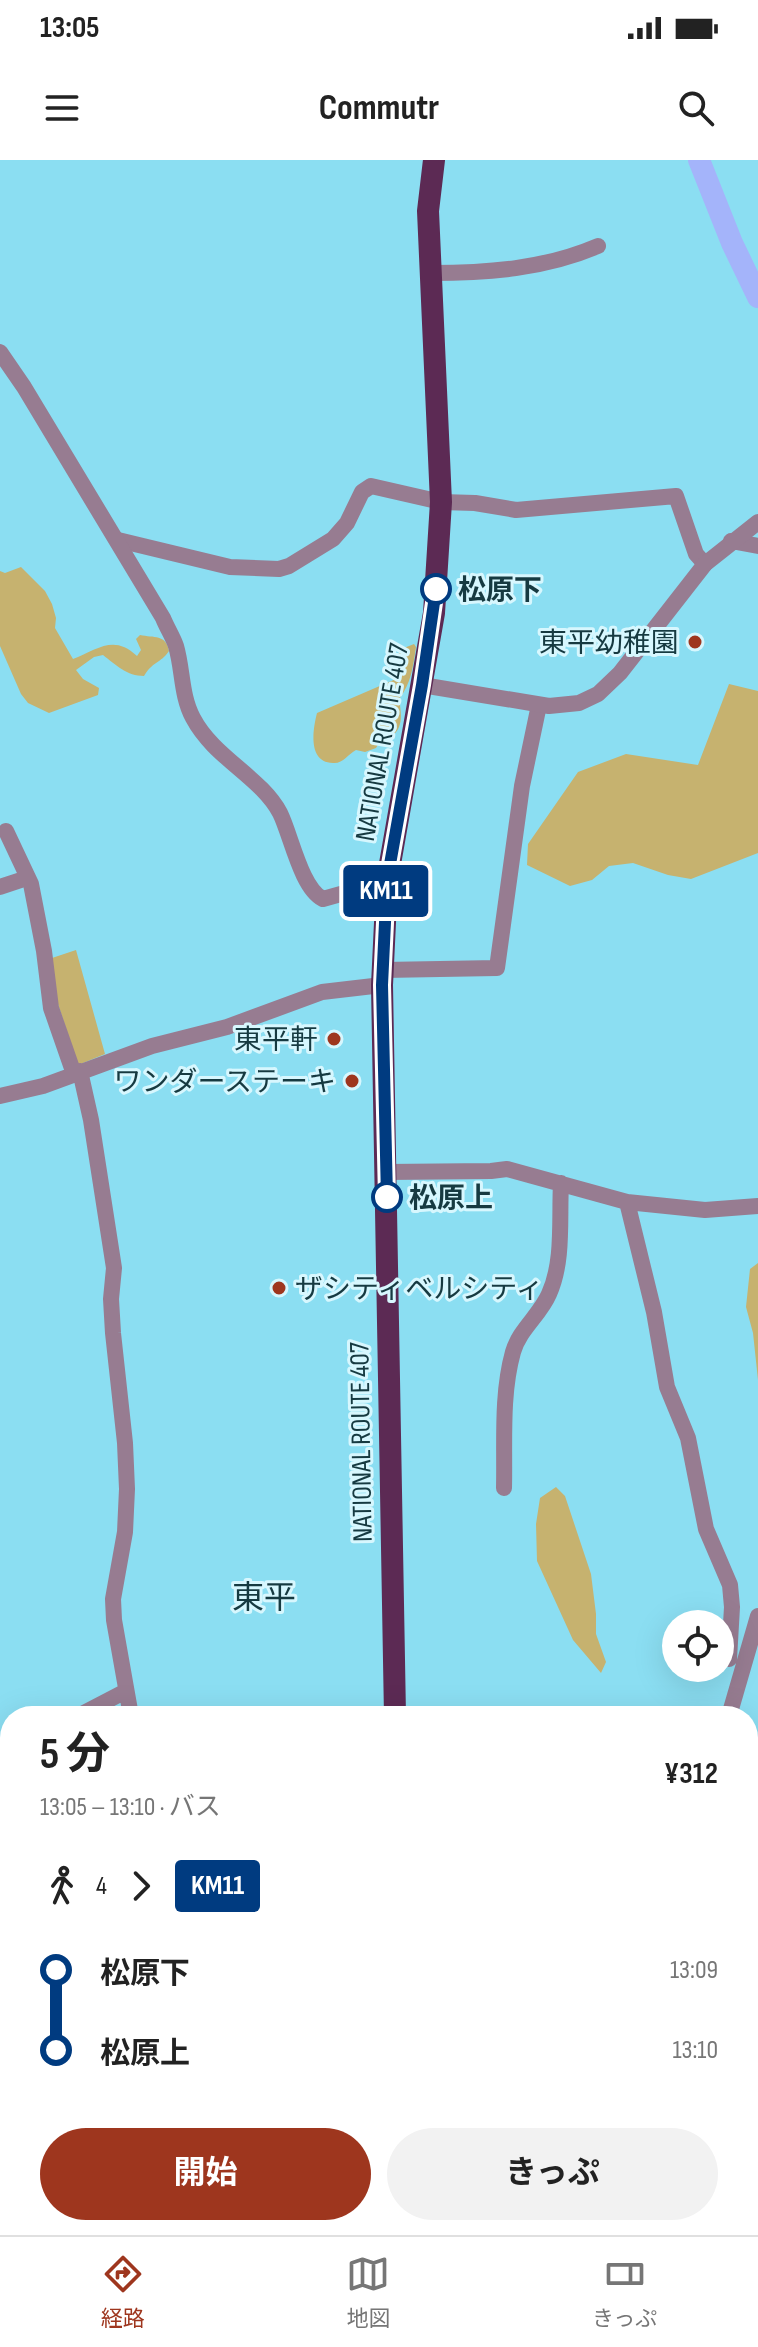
<!DOCTYPE html>
<html lang="ja">
<meta charset="utf-8">
<style>
body{margin:0;font-family:"Sofia Sans Condensed","Noto Sans JP",sans-serif;background:#f2f2f2;color:#222;height:100vh;display:flex;flex-direction:column;font-size:30px;white-space:nowrap}
*{box-sizing:border-box;margin:0}
p{font-size:26px;color:#767676}
.icon{flex:none;width:44px;height:44px;fill:none;stroke:currentColor;stroke-width:2;stroke-linecap:round;stroke-linejoin:round}
.map{position:relative;flex:1;overflow:hidden}
.drawer{position:absolute;left:0px;top:1546px;width:758px;height:530px;display:flex;flex-direction:column;background:#fff;border-radius:32px 32px 0 0;box-shadow:0 8px 32px #0002}
.drawer>*{flex:none}
.badge{padding:0 16px;border-radius:6px;font-size:28px;line-height:52px}
.buttons{position:absolute;left:662px;top:1450px;display:grid;gap:16px}
.buttons a{display:grid;place-items:center;width:72px;height:72px;border-radius:50%;background:#fff;box-shadow:0 8px 32px #0002;font-size:40px}
.map>.badge{position:absolute;translate:-50% -50%;box-shadow:0 0 0 4px #fff}
.legs{display:flex;align-items:center;gap:12px;height:88px;padding:0 40px;font-size:26px}
.legs p{margin-inline-start:auto}
.overview{display:flex;align-items:center;justify-content:space-between;height:136px;padding:0 40px}
h1{font-size:44px;font-weight:700;line-height:60px}
.button{display:flex;gap:16px;margin-top:auto;padding:16px 40px}
.button a{flex:1;height:92px;border-radius:48px;background:#9e361e;color:#fff;font-size:32px;font-weight:700;line-height:92px;text-align:center}
.button a+a{background:#f2f2f2;color:#222}
ul{padding:0 40px;list-style:none}
li{display:flex;align-items:center;gap:28px;height:80px;font-size:30px}
li i{display:grid;place-items:center;width:12px;height:100%;margin:0 10px;background:currentColor}
li i::after{content:'';width:20px;height:20px;margin:-10px;border:6px solid;border-radius:50%;background:#fff}
li p{margin-inline-start:auto}
li:first-child i{background:linear-gradient(#0000 50%,currentColor 0)}
li:last-child i{background:linear-gradient(currentColor 50%,#0000 0)}
.status{display:flex;justify-content:space-between;align-items:center;height:56px;padding:0 40px;background:#fff;direction:ltr}
.status svg{height:22px;fill:currentColor}
header{display:flex;justify-content:space-between;align-items:center;height:104px;padding:0 40px;background:#fff;font-size:36px;font-weight:700}
.tab-bar{display:flex;justify-content:space-around;align-items:center;height:112px;border-top:2px solid #e0e0e0;background:#fff;font-size:22px;color:#767676}
.tab-bar a{display:grid;justify-items:center;gap:4px}
.tab-bar .current{color:#9e361e}
.map>svg:first-child{display:block}
</style>
<div class="status"><b>13:05</b><svg viewBox="0 0 49 12"><path d="M0 12V9h3v3zM5 12V6h3v6zM10 12V3h3v9zM15 12V0h3v12zM26 1h20v11H26zM47 4h2v5h-2z"/></svg></div>
<header><svg class="icon" aria-label="menu" viewBox="0 0 24 24"><path d="M4 6h16M4 12h16M4 18h16"/></svg>Commutr<svg class="icon" aria-label="search" viewBox="0 0 24 24"><circle cx="10" cy="10" r="6"/><path d="M15 15l6 6"/></svg></header>
<div class="map">
<svg width="758" height="2075" viewBox="0 0 758 2075">
<rect width="100%" height="100%" fill="#8bdef2"/>
<path fill="#c6b26f" d="M21,407L45,431L52,444L56,458L55,468L73,499C98,489 114,474 137,496L141,490L136,479L140,475C154,478 166,474 169,491C160,504 154,500 144,516C127,516 116,505 103,495L94,497L76,510L83,519L99,528L98,535L49,553L28,543L21,534L0,486V411L5,413Z
M414,484L416,487C413,507 411,524 399,539C401,552 404,567 392,576C384,580 381,580 376,588L365,592L356,590C348,594 343,604 333,603C307,602 313,569 317,553L396,519L398,513L399,490Z
M729,524L758,531V693L691,719L668,715L633,703L609,706L592,720L570,726L527,705L528,684L578,612L626,594L698,605Z
M76,790L105,894L78,905L58,844L49,799Z
M758,1103V1220L753,1173L746,1147L750,1109Z
M556,1327L565,1336L591,1414L596,1454V1474L606,1502L601,1513L573,1480L537,1401L536,1364L540,1338Z
M553,2066H700L702,2075H553Z"/>
<g fill="none" stroke-linecap="round" stroke-linejoin="round">
<path stroke="#a4b4fa" stroke-width="22" d="M699,0L732,83L758,137"/>
<path stroke="#977c91" stroke-width="16" d="M431,113C488,113 544,109 598,86
M118,380L230,407L279,409L289,406L333,379L347,363L362,332L371,326L441,342L475,343L516,350L676,336L696,394L705,404
M731,381L758,386
M6,671L31,724L44,791L51,848L74,914
M0,727L27,718
M383,810L497,808L522,626L539,545
M80,911L91,960L114,1108L111,1139L113,1173L125,1283L127,1329L125,1372L113,1439L114,1460L131,1556
M0,936L43,926L152,886L227,867L322,832L382,825
M386,1012L491,1011L507,1009L627,1042L705,1050L758,1046
M627,1042L654,1152L667,1227L688,1278L706,1369L730,1425L732,1447L729,1499
M504,1328C505,1283 501,1235 513,1192C519,1170 540,1155 549,1134C564,1101 559,1059 561,1023
M78,1556L126,1531
M152,1556L159,1554L161,1556
M729,1556L758,1456
M0,1600H10
M0,1670L10,1651
M748,1703L751,1747H748
M0,1831L10,1816"/>
<path stroke="#977c91" stroke-width="16" d="M0,192L24,227L163,458C167,468 173,477 176,486C183,510 181,536 193,558C214,598 261,617 280,653C291,675 301,728 323,739L387,721
M422,525L549,546L579,543L598,534L620,513L705,404L758,362
M369,2075L371,2066"/>
<path stroke="#5c2a54" stroke-width="22" d="M395,1556L382,825L387,721L434,453L441,342L428,51L434,0
M398,2075L399,2066"/>
</g>
<g fill="none" stroke-linecap="round" stroke-linejoin="round">
<defs>
<path id="line-1" d="M387,1037L382,825L387,721L422,525L436,429"/>
</defs>
<use href="#line-1" stroke="#fff" stroke-width="18"/>
<use href="#line-1" stroke="#003b80" stroke-width="12"/>
</g>
<g fill="#fff" stroke="#003b80" stroke-width="4">
<circle cx="436" cy="429" r="14"/>
<circle cx="387" cy="1037" r="14"/>
</g>
<g fill="#9e361e" stroke="#d7f7fe" stroke-width="3">
<circle cx="695" cy="482" r="8"/>
<circle cx="334" cy="879" r="8"/>
<circle cx="352" cy="921" r="8"/>
<circle cx="279" cy="1128" r="8"/>
</g>
<g text-anchor="middle" stroke-width="6" stroke-linejoin="round" paint-order="stroke">
<g font-size="28" font-weight="bold" fill="#163a41" stroke="#d7f7fe" text-anchor="start">
<text x="458" y="439">松原下</text>
<text x="409" y="1047">松原上</text>
</g>
<g font-size="28" fill="#163a41" stroke="#d7f7fe" text-anchor="end">
<text x="679" y="492">東平幼稚園</text>
<text x="318" y="889">東平軒</text>
<text x="336" y="931">ワンダーステーキ</text>
<text x="295" y="1138" text-anchor="start">ザシティベルシティ</text>
</g>
<g font-size="28" fill="#163a41" stroke="#d7f7fe">
<text transform="translate(381 582) rotate(-80)" y="10">NATIONAL ROUTE 407</text>
<text transform="translate(360 1282) rotate(-91)" y="10">NATIONAL ROUTE 407</text>
</g>
<g font-size="32" fill="#163a41" stroke="#d7f7fe">
<text x="264" y="1448">東平</text>
</g>
</g>
</svg>
<div class="buttons">
<a><svg class="icon" aria-label="locate" viewBox="0 0 24 24"><circle cx="12" cy="12" r="6"/><path d="M12 2v4M12 18v4M2 12h4M18 12h4"/></svg></a>
</div>
<b class="badge" style="left:386px;top:731px;background:#003b80;color:#fff">KM11</b>
<section class="drawer">
<div class="overview"><div><h1>5 分</h1><p>13:05 – 13:10 · バス</p></div><b>¥312</b></div>
<div class="legs"><svg class="icon" aria-label="walk" viewBox="0 0 24 24"><circle cx="13" cy="4" r="2"/><path d="M13 8l-2 6 4 7M11 14l-3 7M7 12l3-4h3l4 4"/></svg>4<svg class="icon" aria-label="forward" viewBox="0 0 24 24"><path d="M9 5l7 7-7 7"/></svg><b class="badge" style="background:#003b80;color:#fff">KM11</b></div>
<ul>
<li><i style="color:#003b80"></i><b>松原下</b><p>13:09</p></li>
<li><i style="color:#003b80"></i><b>松原上</b><p>13:10</p></li>
</ul>
<div class="button"><a>開始</a><a>きっぷ</a></div>
</section>
</div>
<nav class="tab-bar">
<a class="current"><svg class="icon" aria-label="directions" viewBox="0 0 24 24"><path d="M12 3l9 9-9 9-9-9zM9 14v-3h6M13 9l2 2-2 2"/></svg>経路</a>
<a><svg class="icon" aria-label="map" viewBox="0 0 24 24"><path d="M3 6l6-2 6 2 6-2v14l-6 2-6-2-6 2zM9 4v14M15 6v14"/></svg>地図</a>
<a><svg class="icon" aria-label="tickets" viewBox="0 0 24 24"><path d="M3 7h18v10H3zM15 7v10"/></svg>きっぷ</a>
</nav>
